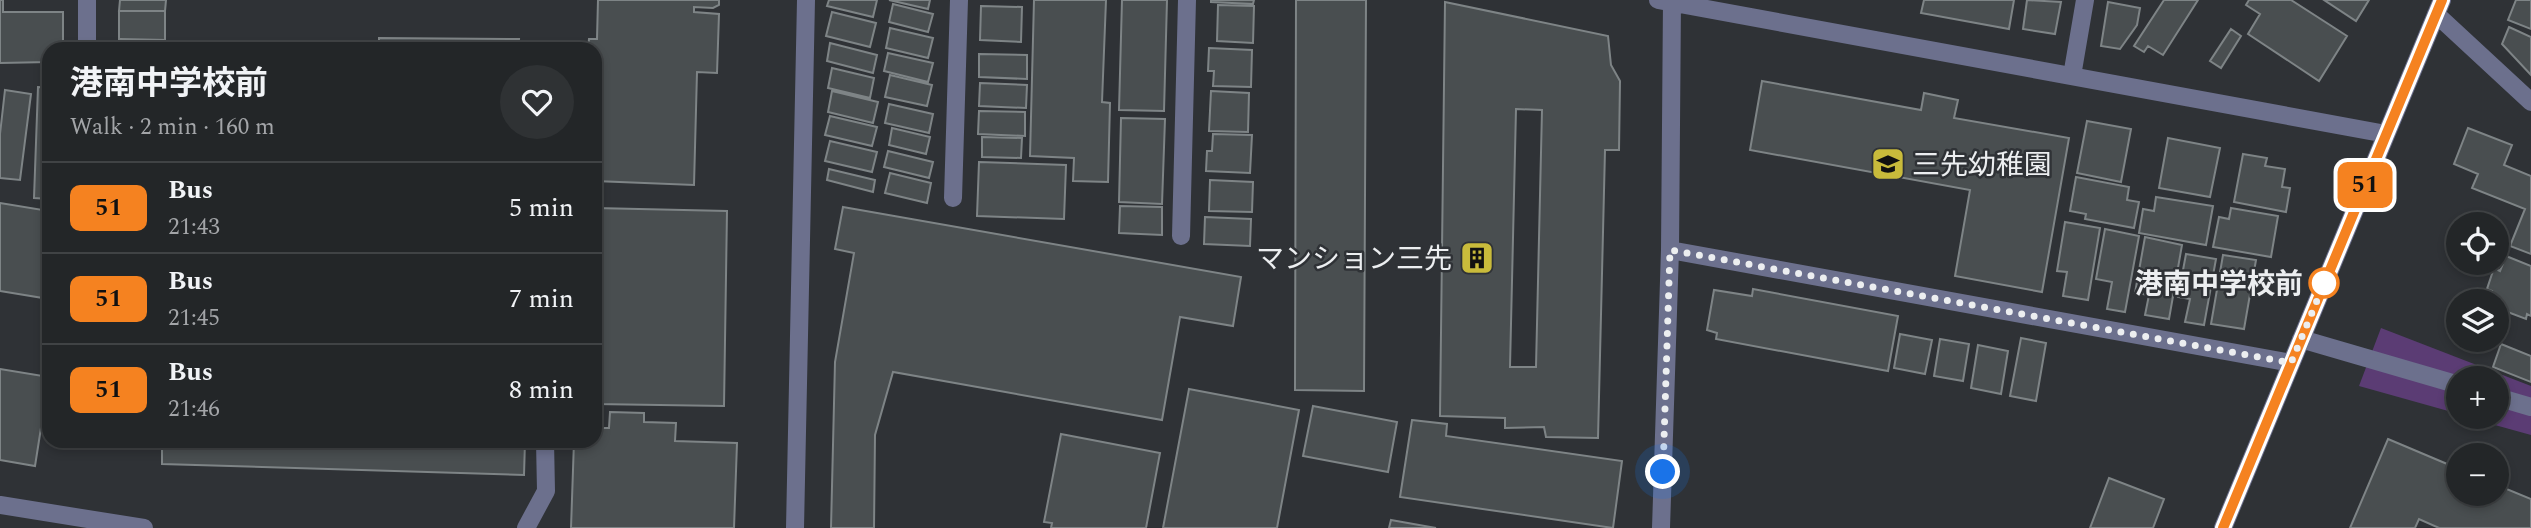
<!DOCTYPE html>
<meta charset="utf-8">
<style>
body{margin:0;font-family:Spectral,"Noto Sans JP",serif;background:#2f3234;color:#f1f3f6;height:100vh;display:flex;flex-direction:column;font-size:26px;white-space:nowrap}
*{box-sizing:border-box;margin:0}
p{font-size:23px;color:#a3a5a8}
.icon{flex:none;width:38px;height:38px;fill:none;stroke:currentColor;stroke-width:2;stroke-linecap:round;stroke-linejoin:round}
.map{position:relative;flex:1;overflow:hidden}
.drawer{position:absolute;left:42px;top:42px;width:560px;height:406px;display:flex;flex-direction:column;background:#232628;border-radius:21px;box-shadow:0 4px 10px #0003,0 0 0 2px #404345}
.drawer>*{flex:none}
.badge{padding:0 14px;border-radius:10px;font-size:24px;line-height:46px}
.fabs{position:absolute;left:2446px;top:212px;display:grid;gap:14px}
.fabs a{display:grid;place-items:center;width:63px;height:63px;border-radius:50%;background:#232628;box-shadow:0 4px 10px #0003,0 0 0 2px #404345;font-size:35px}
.you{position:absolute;width:35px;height:35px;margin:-18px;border:5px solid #fff;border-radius:50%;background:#1a73e8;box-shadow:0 0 0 10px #1a73e833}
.map>.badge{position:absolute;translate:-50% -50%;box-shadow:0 0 0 4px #fff}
.round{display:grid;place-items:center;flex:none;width:74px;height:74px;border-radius:37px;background:#2f3234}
.head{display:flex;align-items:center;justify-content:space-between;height:119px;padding:0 28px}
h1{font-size:33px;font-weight:700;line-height:52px}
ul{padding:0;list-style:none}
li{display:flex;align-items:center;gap:21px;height:91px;padding:0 28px;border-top:2px solid #404345}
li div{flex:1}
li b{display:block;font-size:26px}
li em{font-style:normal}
li .badge{min-width:77px;font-weight:700;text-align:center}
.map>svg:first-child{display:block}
</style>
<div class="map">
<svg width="2531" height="528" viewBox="0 0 2531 528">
<rect width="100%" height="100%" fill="#2f3236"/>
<path fill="#5b3c74" d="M2381,328L2531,386V435L2466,417L2497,416V378H2459V414L2359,386Z"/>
<path fill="#494e50" stroke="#7e8486" stroke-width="2" fill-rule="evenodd" d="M0,0H3V12H63V49H49V62L0,63Z
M120,0H166L165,11H119Z
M598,0H719V5L713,8L694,7V12L719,14L717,73L697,72L694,185L595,181V49H588L589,39H597Z
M829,0H877L873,17L827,6Z
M889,0H930L928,9Z
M1034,0H1106L1102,102L1110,103L1108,182L1073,181L1074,158L1030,156Z
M1122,0H1167L1164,111L1119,110Z
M1211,0H1254L1253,4L1211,2Z
M1296,0H1366L1364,391L1295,390Z
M1924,0H2014L2009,29L1921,13Z
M2027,0L2061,2L2055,34L2023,29Z
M2164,0H2198L2163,55L2148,46L2144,52L2134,46Z
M2249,0H2291L2347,36L2319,81L2248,34L2260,14L2246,5Z
M2324,0H2369L2356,21Z
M2516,0H2531V29L2508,20Z
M1445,2L1608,36L1611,65L1620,81L1619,150H1605L1598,438L1546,437L1544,427L1505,428V418L1440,416ZM1516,109L1542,110L1536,367H1510Z
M2108,2L2140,8L2137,25L2120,49L2101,46Z
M893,4L933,14L928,32L889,22Z
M1218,5L1254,6L1253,43L1217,41Z
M981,6L1022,7L1021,42L980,40Z
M119,11H165V40L119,39Z
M832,12L876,23L870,47L826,36Z
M2509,27L2531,37V75L2502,44Z
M890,28L933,38L928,58L886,48Z
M2231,29L2241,36L2221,68L2210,61Z
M379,38L519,39L518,49H379Z
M120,39L165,40V49H119Z
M830,43L877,55L873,73L827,61Z
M1209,48L1252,50L1251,87L1213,86L1214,71H1208Z
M888,53L933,63L928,82L884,71Z
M979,54L1027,55V79L979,77Z
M832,68L874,78L870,98L828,88Z
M890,75L932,85L927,106L885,97Z
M1762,81L1921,110L1924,93L1958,100L1954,118L2069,138L2042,292L1955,276L1970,190L1750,150Z
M980,83L1027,85L1026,108L979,106Z
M38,87L49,88V199L34,198Z
M5,90L31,94L20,180L0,178V134Z
M832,91L878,102L873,123L828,112Z
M1211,91L1249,93L1248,132L1209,131Z
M889,104L933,114L929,133L885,123Z
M979,111L1025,112V136L978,134Z
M830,116L877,127L872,146L825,135Z
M1121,118L1165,119L1162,204L1119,202Z
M2087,121L2131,129L2121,182L2077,173Z
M892,128L930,137L926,154L889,145Z
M2468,128L2512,145L2504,165L2531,176V254L2510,246L2525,209L2472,188L2478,174L2454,164Z
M1213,134L1252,135L1250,173L1206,171L1207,151H1212Z
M982,137L1022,138L1021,158L982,157Z
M2168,138L2220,148L2210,197L2159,188Z
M830,141L877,152L872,172L825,161Z
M888,151L933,162L929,178L884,167Z
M2243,154L2267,158L2265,166L2285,169L2282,187L2290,188L2286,212L2234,202Z
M979,162L1066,165L1064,219L977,216Z
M829,169L875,180L873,192L827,180Z
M890,173L931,183L927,203L885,193Z
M2076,177L2129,187L2127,200L2139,202L2134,228L2085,219L2086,214L2070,211Z
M1210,180L1253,182L1252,212L1209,211Z
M2156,197L2213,206L2206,245L2139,233L2143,209L2154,211Z
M0,203L49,211V299L0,291Z
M1120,206L1162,207V235L1119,233Z
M843,207L1241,277L1233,326L1180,317L1162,420L893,372L875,435L874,528H831L835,362L854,253L835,249Z
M595,208L727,211L724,406L595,404Z
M2231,208L2278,216L2271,257L2213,247L2219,217L2229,219Z
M1205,217L1251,219L1250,246L1204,244Z
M2065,222L2100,228L2088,300L2063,296L2067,272L2057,271Z
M2105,229L2139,236L2125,312L2107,309L2112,282L2096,279Z
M2145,237L2182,245L2169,319L2145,315L2149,295L2135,293Z
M2186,254L2216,259L2204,325L2185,322L2190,299L2178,297Z
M2223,255L2256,260L2244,329L2211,324Z
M2506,256L2531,266V316L2527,314L2526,319L2497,308V301H2489L2492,291L2487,289L2494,268L2500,271Z
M1753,289L1898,316L1888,371L1716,339L1717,333L1707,330L1714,290L1752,296Z
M1900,334L1932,340L1925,374L1894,368Z
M2021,338L2046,343L2036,401L2010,396Z
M1940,339L1969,344L1963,381L1934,376Z
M2501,344L2531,356V382L2493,367Z
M1978,345L2008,351L2001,394L1971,388Z
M0,369L49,377L35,466L0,460Z
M1189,389L1299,410L1277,528H1163Z
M1313,406L1397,422L1388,472L1303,456Z
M610,412L644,413V422L676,423L675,441L737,443L734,528H571L574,441H595V428H609Z
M1412,420L1447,424L1446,436L1622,461L1613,528L1400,497Z
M1061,434L1160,453L1146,528H1051L1052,523L1044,522Z
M2388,439L2459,469V494H2497V485L2531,499V528H2439L2419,519L2415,528H2350Z
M162,441H525L524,475L162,464Z
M2109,478L2164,499L2153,528H2090Z
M1391,520L1436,528H1389Z"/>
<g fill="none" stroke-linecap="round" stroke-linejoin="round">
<path stroke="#6c708d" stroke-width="18" d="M87,0V49
M1658,0L2386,134
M2436,14L2531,102
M2072,76L2085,0
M953,198L959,0
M1181,236L1187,0
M1670,250L2291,363
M2301,339L2459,385
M2497,397L2531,407
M0,505L144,528
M526,528L546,491L545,441
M795,528L806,0
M1661,528L1670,250L1672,0
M2223,528L2442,0"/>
</g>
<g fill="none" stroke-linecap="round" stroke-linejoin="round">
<defs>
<path id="line" d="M2223,528L2442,0"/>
</defs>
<use href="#line" stroke="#fff" stroke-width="16"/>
<use href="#line" stroke="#f58220" stroke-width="10"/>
<path stroke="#eceef0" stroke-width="7" stroke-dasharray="0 12.6" d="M1663,472L1670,250L2291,363L2326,279L2324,283"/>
</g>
<defs>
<symbol id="school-square" viewBox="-11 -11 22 22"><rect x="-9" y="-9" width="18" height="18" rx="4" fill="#c9bb3b" stroke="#2f3236"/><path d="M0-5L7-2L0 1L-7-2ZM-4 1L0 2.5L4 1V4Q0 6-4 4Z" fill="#111"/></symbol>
<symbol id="building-square" viewBox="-11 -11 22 22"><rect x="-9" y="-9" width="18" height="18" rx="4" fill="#c9bb3b" stroke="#2f3236"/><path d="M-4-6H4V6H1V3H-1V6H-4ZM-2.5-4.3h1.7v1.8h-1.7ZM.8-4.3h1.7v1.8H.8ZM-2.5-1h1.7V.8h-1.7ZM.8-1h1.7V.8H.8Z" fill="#111"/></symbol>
</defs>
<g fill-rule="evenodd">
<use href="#school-square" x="1869" y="145" width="38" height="38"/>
<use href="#building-square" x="1458" y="239" width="38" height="38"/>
</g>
<circle fill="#fff" stroke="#f58220" stroke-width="3.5" cx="2324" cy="283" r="14"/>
<g text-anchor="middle" stroke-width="5" stroke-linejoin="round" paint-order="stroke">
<g font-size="28" fill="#eceef0" stroke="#2f3236" text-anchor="start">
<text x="1912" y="174">三先幼稚園</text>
<text x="1452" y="268" text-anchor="end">マンション三先</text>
</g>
<g font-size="28" font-weight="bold" fill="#eceef0" stroke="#2f3236" text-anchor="end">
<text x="2303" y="293">港南中学校前</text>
</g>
</g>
</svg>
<div class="fabs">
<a><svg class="icon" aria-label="locate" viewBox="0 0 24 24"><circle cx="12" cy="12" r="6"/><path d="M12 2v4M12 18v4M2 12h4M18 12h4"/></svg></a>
<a><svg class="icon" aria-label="layers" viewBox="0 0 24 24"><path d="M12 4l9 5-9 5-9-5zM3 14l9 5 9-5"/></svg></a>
<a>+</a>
<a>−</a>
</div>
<div class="you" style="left:1663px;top:472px"></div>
<b class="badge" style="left:2365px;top:185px;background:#f58220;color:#111">51</b>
<section class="drawer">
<div class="head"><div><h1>港南中学校前</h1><p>Walk · 2 min · 160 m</p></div><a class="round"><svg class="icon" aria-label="heart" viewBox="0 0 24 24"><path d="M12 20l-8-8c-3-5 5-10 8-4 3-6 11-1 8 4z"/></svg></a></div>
<ul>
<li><span class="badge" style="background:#f58220;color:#111">51</span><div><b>Bus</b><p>21:43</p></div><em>5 min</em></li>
<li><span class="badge" style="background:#f58220;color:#111">51</span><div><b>Bus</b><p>21:45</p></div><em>7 min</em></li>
<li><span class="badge" style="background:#f58220;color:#111">51</span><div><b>Bus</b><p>21:46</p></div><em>8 min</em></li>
</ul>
</section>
</div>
